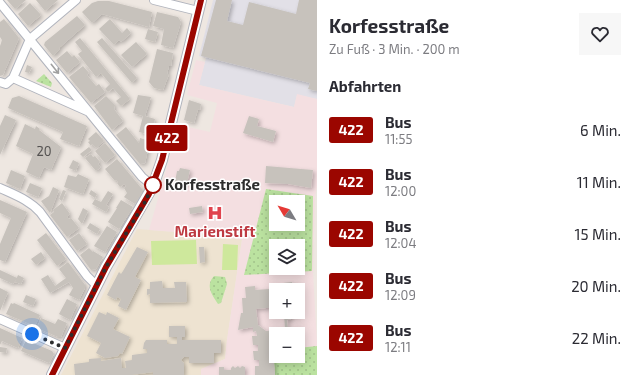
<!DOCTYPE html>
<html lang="de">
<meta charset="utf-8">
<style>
body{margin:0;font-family:"Exo 2",sans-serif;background:#f7f7f7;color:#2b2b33;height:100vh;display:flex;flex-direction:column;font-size:15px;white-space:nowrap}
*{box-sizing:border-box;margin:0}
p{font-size:13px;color:#7c7c81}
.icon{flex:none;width:22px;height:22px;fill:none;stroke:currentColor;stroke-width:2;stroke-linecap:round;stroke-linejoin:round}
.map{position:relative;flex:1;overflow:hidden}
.details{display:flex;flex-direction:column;background:#fff;width:316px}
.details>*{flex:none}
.badge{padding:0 8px;border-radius:3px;font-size:14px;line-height:26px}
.needle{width:26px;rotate:308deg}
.controls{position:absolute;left:269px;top:195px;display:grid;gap:8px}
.controls a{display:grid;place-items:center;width:36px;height:36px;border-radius:0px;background:#fff;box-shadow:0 2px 10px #0003;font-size:20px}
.you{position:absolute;width:20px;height:20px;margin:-10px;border:3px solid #fff;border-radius:50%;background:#1a73e8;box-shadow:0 0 0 6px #1a73e833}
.map>.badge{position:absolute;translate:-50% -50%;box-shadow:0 0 0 2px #fff}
h2{padding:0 12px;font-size:15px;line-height:36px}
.round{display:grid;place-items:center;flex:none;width:42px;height:42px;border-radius:0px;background:#f7f7f7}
.overview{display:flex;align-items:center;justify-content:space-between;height:68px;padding:0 12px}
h1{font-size:19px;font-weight:700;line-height:30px}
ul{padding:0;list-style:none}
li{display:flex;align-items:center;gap:12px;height:52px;padding:0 12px}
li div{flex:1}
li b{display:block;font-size:15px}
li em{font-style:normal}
li .badge{min-width:44px;font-weight:700;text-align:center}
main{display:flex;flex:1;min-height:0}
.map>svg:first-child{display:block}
</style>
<main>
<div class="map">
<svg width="317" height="375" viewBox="0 0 317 375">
<defs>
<pattern id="park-dots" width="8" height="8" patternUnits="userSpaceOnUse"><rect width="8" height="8" fill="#bbe2a0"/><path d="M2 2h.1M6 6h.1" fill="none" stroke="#a1c28a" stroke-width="1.8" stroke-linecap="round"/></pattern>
<filter id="shadow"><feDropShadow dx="2" dy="2" stdDeviation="2" flood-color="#0004"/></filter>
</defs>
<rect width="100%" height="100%" fill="#eee7e1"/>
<path fill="#e2e0e7" d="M213,0H317V99L297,95L294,107L199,85L206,58L199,56Z"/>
<path fill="#eee3d1" d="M137,229L203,234L242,239L227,340L225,359L201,369V375H61Z"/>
<path fill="#f4dfe1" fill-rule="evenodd" d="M196,60L205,62L199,85L294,107L297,94L317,99V186L315,196L313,272L317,344V375H201V369L225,359L227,340L242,240L203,234L149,230L179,125L210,132L217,103L187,95ZM276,202H298V224H276ZM276,246H298V268H276ZM276,290H298V312H276ZM276,334H298V356H276Z"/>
<path fill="url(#park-dots)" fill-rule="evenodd" d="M44,74L52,83L51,87L36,81Z
M266,189L313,196L312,271L244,275ZM276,202H298V224H276ZM276,246H298V268H276Z
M214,276L225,277L227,284L221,303L218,304C212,295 205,286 214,276Z
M317,346V375H275L273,350L276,349V356H298V348Z"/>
<path fill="#cee89c" d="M196,240L197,264L152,265L151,241Z
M223,244L238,245L237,270H222Z"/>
<path fill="#c7c2bc" filter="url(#shadow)" d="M7,0H26L15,9Z
M36,0H58L45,11Z
M216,0H232L227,21L243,25L249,2L296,14L299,0H317V91L308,89L310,83L201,56Z
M98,1H109L152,12L149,27L102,14L92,23L82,12L92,3Z
M30,3L41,15L28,26L18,14Z
M157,12L178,17L181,22L173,48L161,45L164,29L153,26Z
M77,16L85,25L59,48L60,49L53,56L44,45L45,42Z
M4,19L19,38L3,75L0,76V46L2,40L0,37V22Z
M110,19L122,33L127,28L131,33L121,42L119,40L114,45L99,29Z
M148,29L158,32L155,42L145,39Z
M80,38L130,99L121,106L116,101L121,97L113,88L108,92L105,89L110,84L101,73L96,77L78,54L82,51L75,42Z
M102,38L137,78L132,83L97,42Z
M136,42L147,54L132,67L121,55Z
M157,49L173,53L171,66H169L167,74H169L163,90L154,88L149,82Z
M67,51L72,57L74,55L80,62L67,73L56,60Z
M27,65L32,67L29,73L25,72Z
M83,66L89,73L87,75L96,86L99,84L105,92L91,103L69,77Z
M138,95L151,97L145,116L155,119L151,135L139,132L143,116L133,113Z
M19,96L87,126L79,146L60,139L63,132L8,108L12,98Z
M106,96L115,105L114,109L123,121L112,130L94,106Z
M189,100L201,104L200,110L198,109L194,123L184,120Z
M5,115L16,120L0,155V126Z
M249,116L259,119L257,126L276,131L273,142L243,133Z
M25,124L35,129L36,126L40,129L39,130L61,147L51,170L44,167L39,178L26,172L33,154L16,146Z
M126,127L138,142L139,143L140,138L150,141L145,163L140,164L116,135Z
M96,132L104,141L96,148L92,144L91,146L88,142L90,141L88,139Z
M105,143L115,155L105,163L95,151Z
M89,147L92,150L83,157L80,154Z
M91,154L93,157L95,156L100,162L98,164L101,167L96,171L85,158Z
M117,159L142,189V193L135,204L124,197L127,193L124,188L126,186L124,184L120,187L117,183L118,182L116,180L115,181L105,169Z
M73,160L79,163L76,171L69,168Z
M266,166L313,170L311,188L288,184L265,183Z
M180,168L190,170L187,183L183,186L180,185L179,182H175L177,171H179Z
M11,170L25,176L20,189L6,183Z
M78,174L89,179L83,194L64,187L68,175L76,177Z
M30,183L42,188L38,197L26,192Z
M53,187L59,190L50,213L41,201L49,196Z
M63,190L66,191L62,201L59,199Z
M91,190L97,194L95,198L89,194Z
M108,191L113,194L106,205L109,207L106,212L92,204L95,199L101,202Z
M0,200L27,212L5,262L0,260V244L11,218L0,213Z
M121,200L133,207L119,229L108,222L117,208H116Z
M62,203L70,214L67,217L69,219L71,218L79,228L67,237L50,215L54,212L53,210Z
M202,206L203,212L190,214L189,208Z
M83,208L88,211L82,224L78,219Z
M90,223L100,229L97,234L87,228Z
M107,226L117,232L105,252L94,246Z
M46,233L66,259L57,266L37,240Z
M79,233L87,244L77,251L69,240Z
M137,247L148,252L135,277L141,280L126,310L118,306L121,299L117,297L116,300L107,295L119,272L121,274L123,271Z
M199,247H204L205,262L200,263Z
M89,248L93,252V251L103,257L96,269L91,270L80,255Z
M41,252L45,258L36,265L31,259Z
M68,262L85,285V288L79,300L69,295L73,288L69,282L50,293L41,279L48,275L55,286L66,278L59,269Z
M0,270L17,278L13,284L0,278Z
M18,275L24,278L21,284L15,282Z
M162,281L163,288H175L174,282H186L187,302L150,303V294L147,295V289H150V282Z
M292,282V284H296L297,290H276V307L256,309L258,325L266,331L285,329L284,314H286L285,312H299V315H291V319L287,320L288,329L299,328L300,347L298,348V334H276V349L273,350L275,375H255V366H259V360H254L253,351H258V345H253L252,336H257L256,331L253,332V327L238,330L241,313H243L242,298H246L245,287L255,286V290L284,288L283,283Z
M0,288L8,292L0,311Z
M26,295L36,299L33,306L23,302Z
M67,299L77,304L70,320L59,314Z
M11,303L13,304L14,303L40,315L35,326L6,314Z
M99,312L106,315L107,312L119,318L113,329L130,337L122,354L120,353L118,356L105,358L96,353L101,343L87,336Z
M41,318L55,324L58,319L67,323L61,337H58L37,328Z
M169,326H185V337H182V340H221V353H214V363H189V357H184L181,360L184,363V375H153V372L131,375H75L74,364L89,362V359L101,358V361L121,358L122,368H126L125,361L132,360V355L147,353V349H143L144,343L146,340H167V344H177V337H169Z
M0,328L22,338L18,348L2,341L0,345Z
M26,340L52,351L54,354L49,363L21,351Z
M0,347L7,348L6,353L0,352Z
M233,366L235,368L238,366L240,368L242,366L245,367V375H219V367H224V370H231V368Z"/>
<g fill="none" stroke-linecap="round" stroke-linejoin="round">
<defs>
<path id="minor" d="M154,0L198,11
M0,3L142,177L153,186
M13,78L87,111
M0,82L6,84L13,78L30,39L76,0
M0,188C15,195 29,200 40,212L87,276L97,286
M0,319L65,348"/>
<path id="tertiary" d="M52,375L106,267L153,186L162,160L201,0"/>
</defs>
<use href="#minor" stroke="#b1b4bd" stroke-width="10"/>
<use href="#tertiary" stroke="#b1b4bd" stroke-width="12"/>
<use href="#minor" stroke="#fff" stroke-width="8"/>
<use href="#tertiary" stroke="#fff" stroke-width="10"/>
</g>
<defs><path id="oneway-shaft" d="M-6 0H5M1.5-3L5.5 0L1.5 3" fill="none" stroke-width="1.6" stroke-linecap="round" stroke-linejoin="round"/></defs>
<use stroke="#a0a0a0" href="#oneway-shaft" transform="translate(55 69) rotate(51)"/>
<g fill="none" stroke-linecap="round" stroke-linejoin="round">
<defs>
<path id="line" d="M52,375L106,267L149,194L162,160L201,0"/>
</defs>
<use href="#line" stroke="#fff" stroke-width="9"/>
<use href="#line" stroke="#9b0600" stroke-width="6"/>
<path stroke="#2d2d2d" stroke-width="4" stroke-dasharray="0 7.2" d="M32,334L65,348L106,267L145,202L153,185"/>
</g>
<defs>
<symbol id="hospital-bare" viewBox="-9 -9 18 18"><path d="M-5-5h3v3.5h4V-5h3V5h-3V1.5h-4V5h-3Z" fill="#e0444e" stroke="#fff" stroke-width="2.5" paint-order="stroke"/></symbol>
</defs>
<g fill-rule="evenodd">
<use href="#hospital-bare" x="204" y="202" width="22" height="22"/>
</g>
<circle fill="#fff" stroke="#9b0600" stroke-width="2" cx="153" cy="185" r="8"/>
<g text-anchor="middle" stroke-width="3" stroke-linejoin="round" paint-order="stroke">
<g font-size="13" fill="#545251">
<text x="44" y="156">20</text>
</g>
<g font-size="15" font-weight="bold" fill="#2d2d2d" stroke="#fff" text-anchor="start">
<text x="165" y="190">Korfesstraße</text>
</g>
<g font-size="15" font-weight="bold" fill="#be3a42" stroke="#fff">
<text x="215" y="237">Marienstift</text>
</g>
</g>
</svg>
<div class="controls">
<a><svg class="needle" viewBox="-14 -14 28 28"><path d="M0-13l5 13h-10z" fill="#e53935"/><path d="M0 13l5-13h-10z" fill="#7c7c81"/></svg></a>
<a><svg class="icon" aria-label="layers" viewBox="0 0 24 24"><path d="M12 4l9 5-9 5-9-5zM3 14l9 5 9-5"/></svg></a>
<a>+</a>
<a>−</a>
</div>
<div class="you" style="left:32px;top:334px"></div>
<b class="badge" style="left:167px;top:138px;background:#9b0600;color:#fff">422</b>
</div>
<section class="details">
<div class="overview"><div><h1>Korfesstraße</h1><p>Zu Fuß · 3 Min. · 200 m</p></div><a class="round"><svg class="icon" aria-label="heart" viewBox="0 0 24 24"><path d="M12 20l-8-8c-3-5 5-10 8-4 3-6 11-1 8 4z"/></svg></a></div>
<h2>Abfahrten</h2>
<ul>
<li><span class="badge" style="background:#9b0600;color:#fff">422</span><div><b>Bus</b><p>11:55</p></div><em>6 Min.</em></li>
<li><span class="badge" style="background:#9b0600;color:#fff">422</span><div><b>Bus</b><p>12:00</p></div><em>11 Min.</em></li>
<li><span class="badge" style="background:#9b0600;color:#fff">422</span><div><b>Bus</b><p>12:04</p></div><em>15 Min.</em></li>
<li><span class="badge" style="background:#9b0600;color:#fff">422</span><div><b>Bus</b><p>12:09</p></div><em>20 Min.</em></li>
<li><span class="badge" style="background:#9b0600;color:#fff">422</span><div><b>Bus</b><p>12:11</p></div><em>22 Min.</em></li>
</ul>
</section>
</main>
